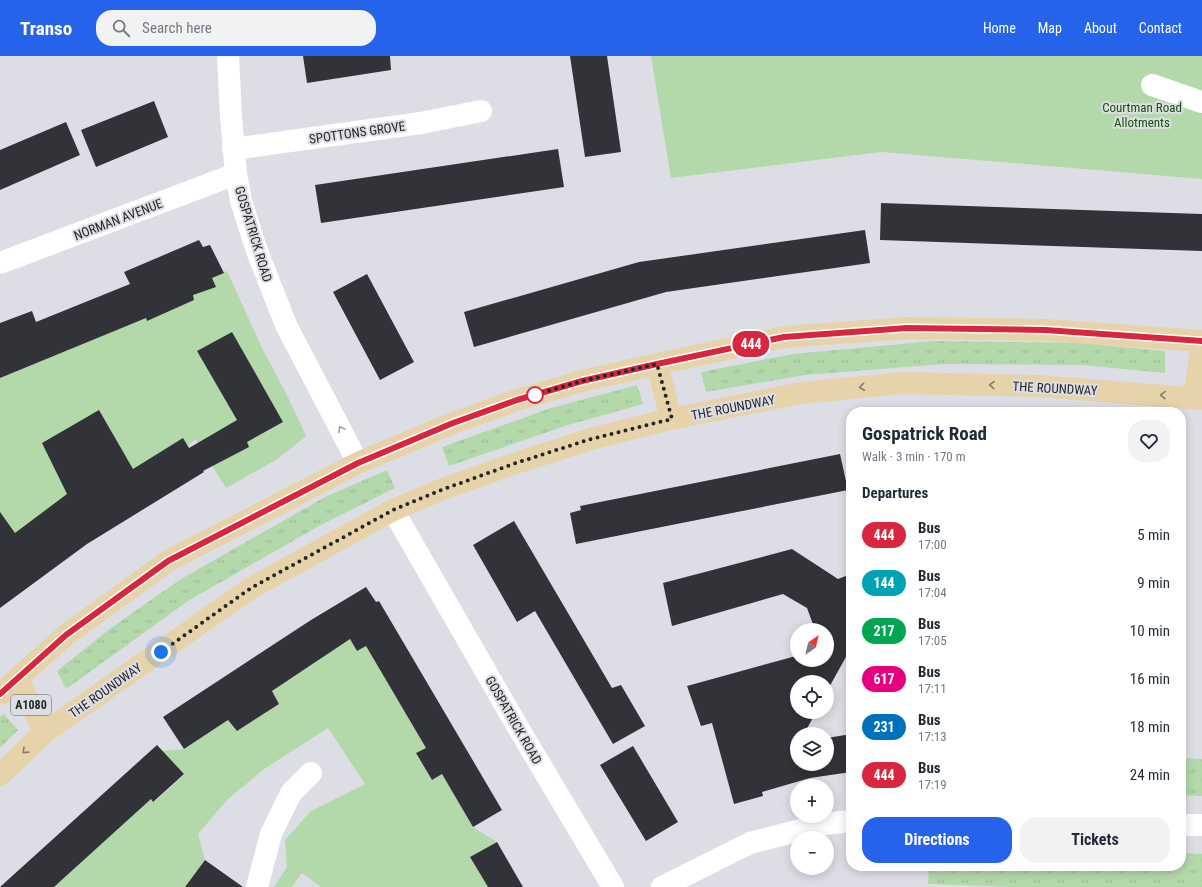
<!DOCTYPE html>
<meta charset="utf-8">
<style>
body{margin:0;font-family:"Roboto Condensed",sans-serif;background:#f2f2f3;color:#1f2937;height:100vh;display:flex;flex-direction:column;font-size:15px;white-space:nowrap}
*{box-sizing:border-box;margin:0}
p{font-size:13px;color:#747a83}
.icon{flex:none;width:22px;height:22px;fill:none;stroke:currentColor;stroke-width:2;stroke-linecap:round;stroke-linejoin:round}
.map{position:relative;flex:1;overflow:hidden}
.panel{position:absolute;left:846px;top:351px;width:340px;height:464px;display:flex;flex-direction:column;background:#fff;border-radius:16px;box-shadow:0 2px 10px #0003}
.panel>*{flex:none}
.badge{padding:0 8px;border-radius:13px;font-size:14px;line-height:26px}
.needle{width:26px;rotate:34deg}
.tools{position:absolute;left:790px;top:567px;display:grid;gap:8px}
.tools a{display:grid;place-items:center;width:44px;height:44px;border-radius:50%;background:#fff;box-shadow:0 2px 10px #0003;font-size:20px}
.you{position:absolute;width:20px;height:20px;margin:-10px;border:3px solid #fff;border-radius:50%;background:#1a73e8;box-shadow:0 0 0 6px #1a73e833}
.map>.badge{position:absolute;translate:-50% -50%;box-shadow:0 0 0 2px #fff}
h2{padding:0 16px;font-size:15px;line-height:36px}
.round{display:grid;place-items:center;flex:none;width:42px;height:42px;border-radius:16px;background:#f2f2f3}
.summary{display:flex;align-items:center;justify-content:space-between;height:68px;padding:0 16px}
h1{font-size:19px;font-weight:700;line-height:30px}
.action{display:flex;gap:8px;margin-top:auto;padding:8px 16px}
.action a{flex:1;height:46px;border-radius:16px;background:#2563eb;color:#fff;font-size:16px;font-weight:700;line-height:46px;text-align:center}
.action a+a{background:#f2f2f3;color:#1f2937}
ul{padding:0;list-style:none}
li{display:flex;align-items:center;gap:12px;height:48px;padding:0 16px}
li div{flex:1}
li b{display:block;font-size:15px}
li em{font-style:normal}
li .badge{min-width:44px;font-weight:700;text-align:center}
header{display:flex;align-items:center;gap:24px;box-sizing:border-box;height:56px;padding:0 20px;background:#2563eb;color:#fff}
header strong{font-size:19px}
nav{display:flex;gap:22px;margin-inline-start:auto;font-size:14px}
.search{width:280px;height:36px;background:#f2f2f3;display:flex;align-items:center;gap:10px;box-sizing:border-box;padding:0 14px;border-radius:16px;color:#747a83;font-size:15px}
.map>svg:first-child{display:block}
</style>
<header>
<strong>Transo</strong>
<div class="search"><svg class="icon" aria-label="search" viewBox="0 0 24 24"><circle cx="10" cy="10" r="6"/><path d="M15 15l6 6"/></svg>Search here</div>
<nav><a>Home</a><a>Map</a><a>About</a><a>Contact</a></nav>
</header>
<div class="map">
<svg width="1202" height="831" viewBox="0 0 1202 831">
<defs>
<pattern id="grass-tufts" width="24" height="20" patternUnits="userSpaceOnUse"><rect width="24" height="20" fill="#b3d9ab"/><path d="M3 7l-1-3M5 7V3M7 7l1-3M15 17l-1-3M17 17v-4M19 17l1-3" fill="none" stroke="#9aba93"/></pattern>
</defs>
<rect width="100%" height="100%" fill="#dddee5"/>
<path fill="url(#grass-tufts)" d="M934,285L1080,287L1165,295V317L1082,309L944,308L805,319L706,336L701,316L793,298Z
M637,329L643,348L568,369L449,410L442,391L551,352Z
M387,414L395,432L319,470L188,545L66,633L57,615L111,572L181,523L325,441Z
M4,658L18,674L0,692V661Z
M1181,702L1202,703V740L1181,739Z
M1181,797L1202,798V831H1013L928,828L929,810H1181Z"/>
<path fill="#b3d9ab" d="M651,0H1202V123L881,96L671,122Z
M227,215L263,294L288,341L306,380L279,402L226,432L195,383L188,390L75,446L0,521V291L144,239Z
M332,552L357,595L366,590L426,692L416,697L432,724L442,718L473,771L497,786L470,801L488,831H321L302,817L292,831H274L287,811L285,784L311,755L365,728L328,672L264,713L227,744L198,778L205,804L185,831H54L151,743L154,746L184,719L162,695L184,693L228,664L237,675L279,648L272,635L319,604L299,572Z"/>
<path fill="#323338" d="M303,0H390L391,14L307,27Z
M570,0H607L621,96L585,101Z
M154,45L168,81L96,111L81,74Z
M66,66L80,99L0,134V94Z
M558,93L564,131L321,167L315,129Z
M881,147L1202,158V195L880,184Z
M865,174L870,207L666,236L474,291L464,256L639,206Z
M199,184L203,191L210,189L224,217L212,222L216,231L193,239L194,244L147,265L146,262L0,322V267L32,255L36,266L130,228L124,216Z
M367,218L414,306L380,324L333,236Z
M232,276L283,366L247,386L249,391L203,415L204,416L87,488L0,552V456L15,477L67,438L42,387L99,354L133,413L183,382L189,392L237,364L197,295Z
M840,398L848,434L576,488L570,457L581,454L580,450Z
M514,465L612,632L621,629L645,670L613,688L535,555L517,566L473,489Z
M792,493L838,523L851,518V592L827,635V626H797V656H816L804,678H797V708H827V682L851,678V716L810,722L762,736L763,740L734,748L712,667L701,670L687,630L796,600L797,599V604H827V574H812L814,571L807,552L783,538L672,570L663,527Z
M366,531L376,546L379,545L502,754L473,771L442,718L432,724L416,697L426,692L366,590L357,595L350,583L272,635L279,648L237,675L228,664L184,693L163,661L311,564Z
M157,689L184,718L153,746L151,743L54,831H0Z
M633,690L678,766L646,785L600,709Z
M497,786L523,831H488L470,801Z
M205,804L243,831H185Z"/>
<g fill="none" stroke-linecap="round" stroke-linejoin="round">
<path stroke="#fff" stroke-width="22" d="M228,0L231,60L236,118L241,145L257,195L286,269L358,407
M1152,29L1202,46
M233,93L421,67L481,55
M0,207L236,118
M393,454L516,668L613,831
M1181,769H1202
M257,831L271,778L291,737L311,717
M662,831L750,787L824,768L851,765"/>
<path stroke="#e6d3aa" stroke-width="22" d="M657,308L671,363
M1194,342L1202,285
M17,623L45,676
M0,638L66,579L168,505L358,407L453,367L517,344L582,325L657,308L784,281L907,272L1045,274L1202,285
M0,719L45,676L251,532L393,454L443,433L516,407L591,383L671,363L801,337L902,327L1039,330L1202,343"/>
</g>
<defs><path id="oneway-chevron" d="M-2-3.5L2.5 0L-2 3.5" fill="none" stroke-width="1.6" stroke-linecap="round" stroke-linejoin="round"/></defs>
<g stroke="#867c69">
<use href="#oneway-chevron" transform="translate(992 329) rotate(-179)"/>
<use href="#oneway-chevron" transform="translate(862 331) rotate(174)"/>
<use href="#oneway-chevron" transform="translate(1163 339) rotate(-176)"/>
<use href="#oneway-chevron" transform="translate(25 695) rotate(136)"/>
</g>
<use stroke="#9d9d9e" href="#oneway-chevron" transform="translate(341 373) rotate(-118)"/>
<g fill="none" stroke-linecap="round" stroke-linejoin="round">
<defs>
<path id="line" d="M0,638L66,579L168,505L358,407L453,367L517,344L582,325L657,308L784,281L907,272L1045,274L1202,285"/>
</defs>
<use href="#line" stroke="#fff" stroke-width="9"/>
<use href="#line" stroke="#d7263d" stroke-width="6"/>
<path stroke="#252628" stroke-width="4" stroke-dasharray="0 7.2" d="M161,596L251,532L393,454L444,433L516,407L591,383L672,363L657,308L582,325L530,340L535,339"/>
</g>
<circle fill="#fff" stroke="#d7263d" stroke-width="2" cx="535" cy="339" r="8"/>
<g text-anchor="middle" stroke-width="4" stroke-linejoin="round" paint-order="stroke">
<rect fill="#dddee5" stroke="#5c5d61" stroke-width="1" x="11" y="639" width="40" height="20" rx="3"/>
<g font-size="12" font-weight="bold" fill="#252628">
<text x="31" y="653">A1080</text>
</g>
<g font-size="13" fill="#155305" stroke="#dddee5">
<text x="1142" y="56">Courtman Road<tspan x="1142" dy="15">Allotments</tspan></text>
</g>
<g font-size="13" fill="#252628" stroke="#dddee5">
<text transform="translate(357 76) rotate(-8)" y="5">SPOTTONS GROVE</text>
<text transform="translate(118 163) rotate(-21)" y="5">NORMAN AVENUE</text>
<text transform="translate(254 178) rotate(73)" y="5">GOSPATRICK ROAD</text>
<text transform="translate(1055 332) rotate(3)" y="5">THE ROUNDWAY</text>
<text transform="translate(733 351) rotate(-11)" y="5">THE ROUNDWAY</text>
<text transform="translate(105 634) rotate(-35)" y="5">THE ROUNDWAY</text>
<text transform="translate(514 664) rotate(60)" y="5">GOSPATRICK ROAD</text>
</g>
</g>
</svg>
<div class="tools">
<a><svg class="needle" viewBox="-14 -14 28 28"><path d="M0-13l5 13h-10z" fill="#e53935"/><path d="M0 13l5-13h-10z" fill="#747a83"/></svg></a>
<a><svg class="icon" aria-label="locate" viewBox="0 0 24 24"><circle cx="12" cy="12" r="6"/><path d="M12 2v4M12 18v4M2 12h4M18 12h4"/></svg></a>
<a><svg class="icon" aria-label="layers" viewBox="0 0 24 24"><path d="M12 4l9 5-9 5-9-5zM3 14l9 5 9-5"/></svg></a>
<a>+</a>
<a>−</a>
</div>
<div class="you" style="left:161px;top:596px"></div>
<b class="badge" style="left:751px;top:288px;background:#d7263d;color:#fff">444</b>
<section class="panel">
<div class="summary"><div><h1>Gospatrick Road</h1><p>Walk · 3 min · 170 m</p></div><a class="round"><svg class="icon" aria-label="heart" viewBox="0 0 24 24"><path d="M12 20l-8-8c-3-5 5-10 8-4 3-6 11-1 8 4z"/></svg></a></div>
<h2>Departures</h2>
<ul>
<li><span class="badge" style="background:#d7263d;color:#fff">444</span><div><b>Bus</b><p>17:00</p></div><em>5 min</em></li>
<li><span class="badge" style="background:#00a3b4;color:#fff">144</span><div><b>Bus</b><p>17:04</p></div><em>9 min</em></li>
<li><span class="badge" style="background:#00a651;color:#fff">217</span><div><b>Bus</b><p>17:05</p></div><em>10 min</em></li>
<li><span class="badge" style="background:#e6007e;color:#fff">617</span><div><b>Bus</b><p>17:11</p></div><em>16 min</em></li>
<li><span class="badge" style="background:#0072bc;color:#fff">231</span><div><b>Bus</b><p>17:13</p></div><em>18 min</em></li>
<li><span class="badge" style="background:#d7263d;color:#fff">444</span><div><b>Bus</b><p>17:19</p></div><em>24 min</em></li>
</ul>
<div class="action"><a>Directions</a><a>Tickets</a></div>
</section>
</div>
